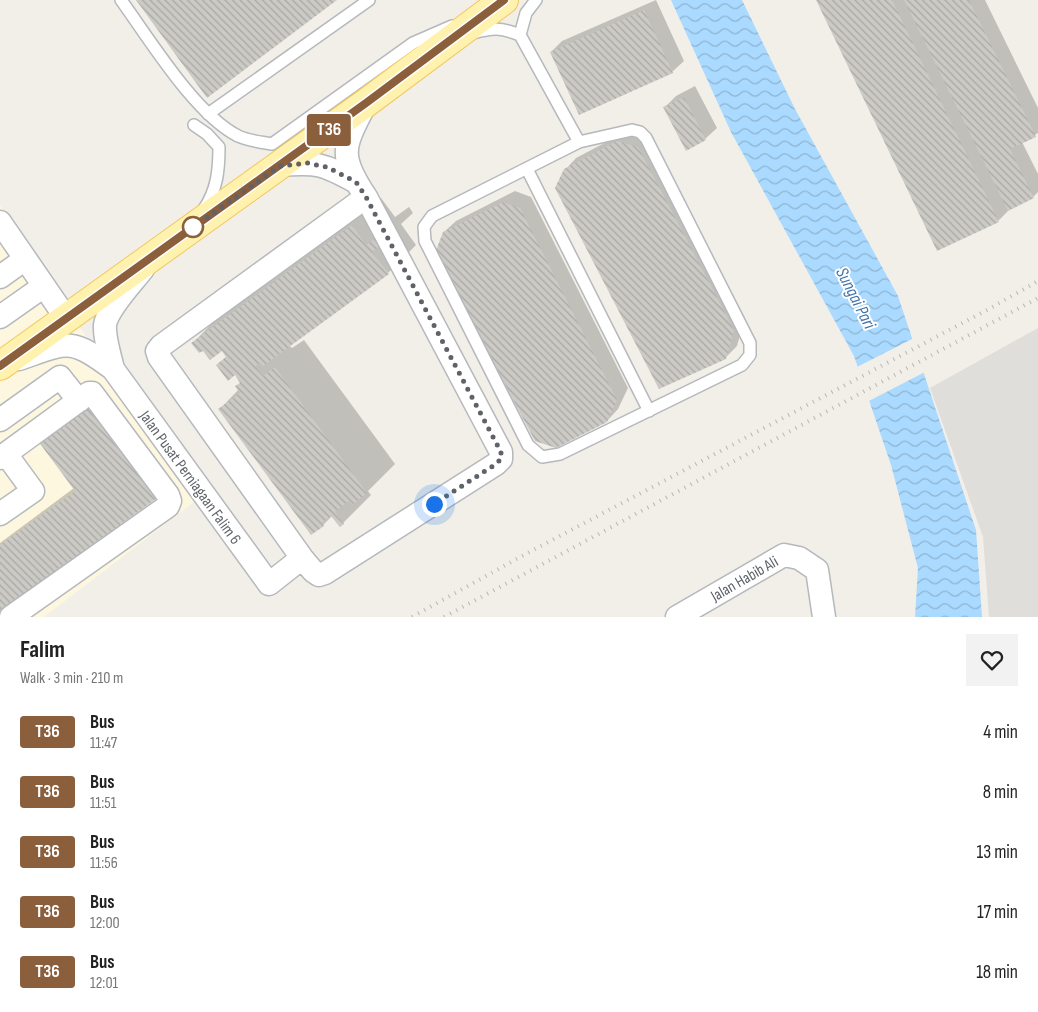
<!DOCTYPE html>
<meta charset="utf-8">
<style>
body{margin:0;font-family:"Sofia Sans Condensed",sans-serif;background:#f2f2f2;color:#222;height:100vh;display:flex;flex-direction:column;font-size:19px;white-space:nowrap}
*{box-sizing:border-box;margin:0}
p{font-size:16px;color:#767676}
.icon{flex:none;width:28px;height:28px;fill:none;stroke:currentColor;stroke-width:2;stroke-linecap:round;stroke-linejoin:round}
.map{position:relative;height:617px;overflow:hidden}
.sheet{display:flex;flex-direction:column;background:#fff;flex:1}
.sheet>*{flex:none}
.badge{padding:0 10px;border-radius:4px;font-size:18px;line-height:32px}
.you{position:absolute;width:25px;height:25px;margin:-12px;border:4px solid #fff;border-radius:50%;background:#1a73e8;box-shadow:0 0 0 8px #1a73e833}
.map>.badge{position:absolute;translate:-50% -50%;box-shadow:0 0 0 2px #fff}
.round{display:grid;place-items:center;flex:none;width:52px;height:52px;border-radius:0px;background:#f2f2f2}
.headline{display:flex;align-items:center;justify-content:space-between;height:85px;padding:0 20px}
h1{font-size:24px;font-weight:700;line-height:38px}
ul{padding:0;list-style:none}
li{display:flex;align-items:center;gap:15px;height:60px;padding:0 20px}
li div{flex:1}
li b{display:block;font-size:19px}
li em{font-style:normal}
li .badge{min-width:55px;font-weight:700;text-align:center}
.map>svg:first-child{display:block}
</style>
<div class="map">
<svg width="1038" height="617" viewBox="0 0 1038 617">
<defs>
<pattern id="water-waves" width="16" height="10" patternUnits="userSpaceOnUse" patternTransform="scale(1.25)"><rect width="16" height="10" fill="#aadaff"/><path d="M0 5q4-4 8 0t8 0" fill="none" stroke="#8eb4d2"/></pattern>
<pattern id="building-back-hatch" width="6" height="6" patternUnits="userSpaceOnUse" patternTransform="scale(1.25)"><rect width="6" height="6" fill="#cccac5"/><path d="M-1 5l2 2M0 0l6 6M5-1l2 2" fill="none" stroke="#a9a8a4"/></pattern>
</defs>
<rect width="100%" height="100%" fill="#f1efe8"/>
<path fill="#fef7e0" d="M0,205L194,502L44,617H0Z"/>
<path fill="#e0deda" d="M1038,328V617H989L983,537L930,388Z"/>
<path fill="url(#water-waves)" d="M671,0H742L795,109L898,296L976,530L982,617H915L918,568L891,465L854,356L731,132Z"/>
<path fill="#f1efe8" d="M914,338L925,372L867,402L855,368Z"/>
<path fill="#0003" d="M656,0L684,61L672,72L551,52L562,41Z
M817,0H985L1038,108V133L1022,142L1038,174V192L1033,197L1010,209L998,221L938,249Z
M695,86L717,128L705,139L665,107L676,96Z
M629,130L649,136L745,318L737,346L725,358L565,170L576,158Z
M515,191L531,197L628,388L618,409L607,421L444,232L456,221Z
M381,198L395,217L409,207L413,213L401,224L416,245L388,273L289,345L292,348L304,340L395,464L368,491L371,495L343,523L333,515L323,525L220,409L239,389L241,382L235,374L217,365L227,356L222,350L203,349L193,343L221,314Z
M171,483L0,612V543L74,488Z"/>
<path fill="url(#building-back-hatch)" d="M136,0H337L207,98Z
M816,0H892L999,222L937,251Z
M904,0H969L1036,137L1010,149L1034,198L1008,211Z
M644,10L673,73L579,115L550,52Z
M684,97L706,140L686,151L663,107Z
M617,141L638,147L734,330L726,359L659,389L555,188L564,169Z
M503,202L520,208L617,400L607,422L556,448L535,441L435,253L443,232Z
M352,225L366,245L380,235L385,242L372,252L389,274L263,366L260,363L255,366L263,376L275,367L367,493L352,505L349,501L335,512L344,524L340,527L331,516L322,523L324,526L311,535L218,409L240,393L235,386L240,383L235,375L228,381L216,365L226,357L222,351L210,360L203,351L199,353L191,343Z
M88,405L157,498L0,613V545L75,491L38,441Z"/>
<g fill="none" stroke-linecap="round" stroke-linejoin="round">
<defs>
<path id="lane" d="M121,0C150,40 195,114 238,136C249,141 261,142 272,144L413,43L452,26
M473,33C493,28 500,27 520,35L579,142
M520,35L526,13L536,0
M208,114L369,0
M194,125L207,134L219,147C219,170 217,190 204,209
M632,130L640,132L646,138L750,343V355L742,365L560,454L542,457L528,445L425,241L424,227L432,216L579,142Z
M527,169L649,411"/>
<path id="street" d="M280,165C318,162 323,164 356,182
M366,197L501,452V459L496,464L325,573L319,575L313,571L302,558L159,357L157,351L161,346Z
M366,197C337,154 344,146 366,103
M0,222L66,318
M0,277L25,259
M0,317L44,286
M19,359C68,342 70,337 113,369L269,584L302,558
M113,369C110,355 104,339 105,325C107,309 133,282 143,269
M0,420L60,377L79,401
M0,458L89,393H92L168,495L170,501L168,506L11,617
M0,514L33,491L6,454
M677,617L784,555L799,558L817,570L824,617"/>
<path id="primary" d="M0,366L366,103L504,0"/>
</defs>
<use href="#lane" stroke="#b5b8bc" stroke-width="14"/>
<use href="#street" stroke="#b5b8bc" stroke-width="25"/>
<use href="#primary" stroke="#f2c960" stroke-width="30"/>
<use href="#lane" stroke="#fff" stroke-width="11"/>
<use href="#street" stroke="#fff" stroke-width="22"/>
<use href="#primary" stroke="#fff2af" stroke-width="28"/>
<path stroke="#b6b7b8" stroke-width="4" stroke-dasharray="1 6" stroke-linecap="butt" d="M412,617L522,556L989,309L1038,281
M444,617L1038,298"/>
</g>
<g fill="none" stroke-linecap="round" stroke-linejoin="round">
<defs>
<path id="line" d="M0,366L366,103L504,0"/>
</defs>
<use href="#line" stroke="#fff" stroke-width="11"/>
<use href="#line" stroke="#8b5e3c" stroke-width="8"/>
<path stroke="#5f6368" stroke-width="5" stroke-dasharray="0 9" d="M193,227L189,230L280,166L307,163L327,167L356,182L366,197L501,452V459L496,464L434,504"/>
</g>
<circle fill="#fff" stroke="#8b5e3c" stroke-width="2.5" cx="193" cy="227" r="10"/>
<g text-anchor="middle" stroke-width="4" stroke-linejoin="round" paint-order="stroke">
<g font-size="16" fill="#5f6368" stroke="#fff">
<text transform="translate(191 477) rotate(54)" y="6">Jalan Pusat Perniagaan Falim 6</text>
<text transform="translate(744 578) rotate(-30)" y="6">Jalan Habib Ali</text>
</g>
<g font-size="18" font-style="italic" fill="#4174aa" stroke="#fff">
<text transform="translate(856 298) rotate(63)" y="6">Sungai Pari</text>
</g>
</g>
</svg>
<div class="you" style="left:434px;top:504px"></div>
<b class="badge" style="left:329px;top:130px;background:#8b5e3c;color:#fff">T36</b>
</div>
<section class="sheet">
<div class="headline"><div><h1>Falim</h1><p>Walk · 3 min · 210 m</p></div><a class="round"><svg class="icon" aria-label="heart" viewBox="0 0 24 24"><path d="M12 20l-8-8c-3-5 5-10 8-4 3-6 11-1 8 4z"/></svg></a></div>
<ul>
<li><span class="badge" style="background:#8b5e3c;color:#fff">T36</span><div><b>Bus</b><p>11:47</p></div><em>4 min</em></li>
<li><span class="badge" style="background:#8b5e3c;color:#fff">T36</span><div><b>Bus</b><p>11:51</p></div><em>8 min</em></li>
<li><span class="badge" style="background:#8b5e3c;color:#fff">T36</span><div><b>Bus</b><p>11:56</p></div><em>13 min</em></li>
<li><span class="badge" style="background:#8b5e3c;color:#fff">T36</span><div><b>Bus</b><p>12:00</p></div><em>17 min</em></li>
<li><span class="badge" style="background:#8b5e3c;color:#fff">T36</span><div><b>Bus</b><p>12:01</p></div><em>18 min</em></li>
</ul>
</section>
